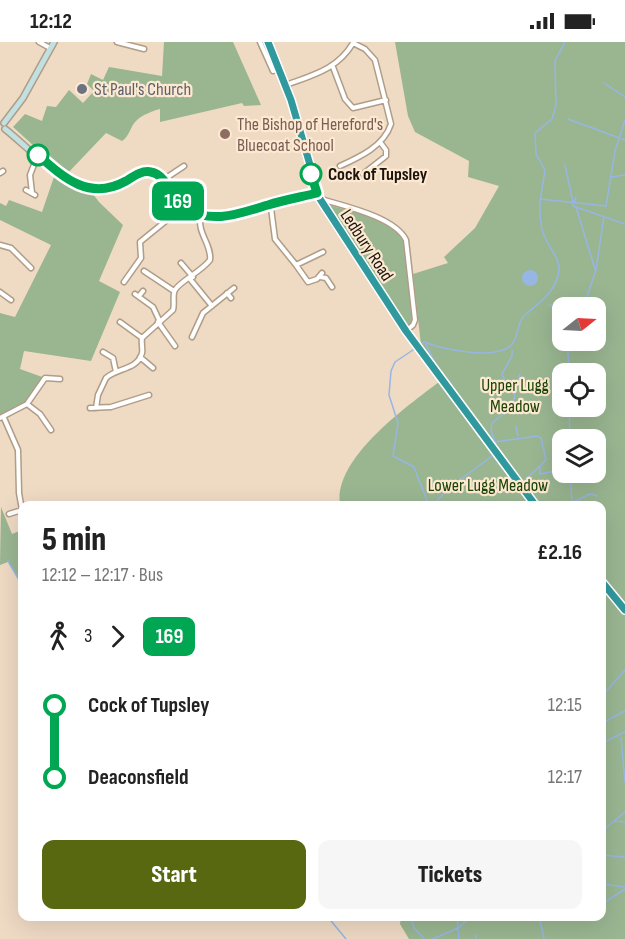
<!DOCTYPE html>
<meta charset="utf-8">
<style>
body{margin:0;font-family:"Sofia Sans Condensed",sans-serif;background:#f6f6f6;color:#222;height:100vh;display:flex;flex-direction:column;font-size:22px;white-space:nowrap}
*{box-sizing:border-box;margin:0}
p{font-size:20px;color:#767676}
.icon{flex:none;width:33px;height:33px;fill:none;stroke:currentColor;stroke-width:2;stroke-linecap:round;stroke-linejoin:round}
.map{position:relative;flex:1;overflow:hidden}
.side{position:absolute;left:18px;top:459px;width:588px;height:420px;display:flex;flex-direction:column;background:#fff;border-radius:12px;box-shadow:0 6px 24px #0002}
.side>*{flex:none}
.badge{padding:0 12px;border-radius:9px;font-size:21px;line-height:39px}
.needle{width:39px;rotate:72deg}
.fabs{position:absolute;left:552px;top:255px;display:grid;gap:12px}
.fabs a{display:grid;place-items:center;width:54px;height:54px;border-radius:12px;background:#fff;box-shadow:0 6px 24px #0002;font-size:30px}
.map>.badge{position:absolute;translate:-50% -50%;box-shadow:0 0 0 3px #fff}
.legs{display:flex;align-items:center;gap:9px;height:66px;padding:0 24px;font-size:20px}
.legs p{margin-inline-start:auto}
.overview{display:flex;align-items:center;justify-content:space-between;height:102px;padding:0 24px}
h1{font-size:33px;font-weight:800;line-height:45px}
.primary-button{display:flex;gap:12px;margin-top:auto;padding:12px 24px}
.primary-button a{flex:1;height:69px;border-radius:12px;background:#586811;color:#fff;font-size:24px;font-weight:800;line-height:69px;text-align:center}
.primary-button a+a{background:#f6f6f6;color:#222}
ul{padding:0 24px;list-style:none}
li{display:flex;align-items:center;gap:21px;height:72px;font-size:22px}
li i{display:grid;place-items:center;width:9px;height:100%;margin:0 8px;background:currentColor}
li i::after{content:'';width:15px;height:15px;margin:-8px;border:4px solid;border-radius:50%;background:#fff}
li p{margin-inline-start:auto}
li:first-child i{background:linear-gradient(#0000 50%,currentColor 0)}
li:last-child i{background:linear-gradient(currentColor 50%,#0000 0)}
.status{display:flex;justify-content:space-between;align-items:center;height:42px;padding:0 30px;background:#fff;direction:ltr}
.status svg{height:16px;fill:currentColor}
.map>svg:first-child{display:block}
</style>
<div class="status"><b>12:12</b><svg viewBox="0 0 49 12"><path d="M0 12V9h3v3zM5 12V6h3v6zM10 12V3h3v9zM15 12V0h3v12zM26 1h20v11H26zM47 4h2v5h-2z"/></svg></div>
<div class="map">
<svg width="625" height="897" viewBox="0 0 625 897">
<rect width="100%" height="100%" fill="#efdac4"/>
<path fill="#9ab691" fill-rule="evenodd" d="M164,0H233L261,63L244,64L242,61L160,80V67C153,69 142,73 137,78C130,84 130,94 122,99L106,91L66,133L13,85L25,72L42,79L47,64L56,65L69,48L83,61L94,49L87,42L91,32L103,38L109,25L162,34Z
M395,0H625V563L602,535V464L540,463L421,303L413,232L448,221L444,215L475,186L499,144L468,135L469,119L415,90L408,74ZM562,266H596V298H562ZM562,332H596V364H562ZM562,398H596V430H562Z
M55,132L73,145L93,152L99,160L123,183L99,239L120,250L91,319L24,309L20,327L45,336L27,362L0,376V271L15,275L51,203L0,178V161L6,164L9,158L42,170Z
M325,162L375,176L402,192L406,212L412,283L407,285Z
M439,340L532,463H340C333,417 406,365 439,340Z
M1,465L12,492L22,488V543L8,520L0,523Z
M602,544L625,572V897H409L400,882L401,874H602Z"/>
<path fill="#97b6e3" d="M522 236a8 8 0 1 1 16 0a8 8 0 1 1-16 0Z"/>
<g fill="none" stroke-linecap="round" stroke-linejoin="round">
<path stroke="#97b6e3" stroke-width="1.5" d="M604,41L625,55
M568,77L625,98
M565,123L573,160
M611,135L625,133
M576,155L573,164L625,182
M540,157L606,164L615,109L625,78
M576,165L595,227
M549,263L567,266
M583,266L596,228L604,174
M426,302L437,325
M420,303L424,300C442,307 500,320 513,301C519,292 517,279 526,272C541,259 555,251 559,229C561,215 544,201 542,187C537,166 542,149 545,128L536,112L535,91L552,77L556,63L555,19L565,0
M416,306L395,320L391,329L389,353L398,381L393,414L414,425L429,464
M512,308V314L502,332L506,341L512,345L515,355L509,367L492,381L491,388L495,400L537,394L541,396L546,418L540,424
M569,332L568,310L572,298
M514,347L520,332
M569,364L570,398
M516,384L518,394
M484,389L495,400L498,409
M596,423L602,422
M570,430L572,460
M528,448L524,439L540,424V432L562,428
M432,464L449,446L492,414
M565,464L590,452L597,454
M8,519L22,543
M602,598L603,596
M602,654L625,628
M602,681L625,669
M621,696L625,740
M602,701L625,690
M614,779L625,780
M602,789L625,770
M602,813L625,815
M602,842L625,845
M602,862L625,847
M327,874L346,897
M410,874L414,886L424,897
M457,874L459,897
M539,874L544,897
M579,874H581
M475,893L477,897
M433,897L458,886L472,874"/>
<defs>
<path id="street" d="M39,0L50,6
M117,0L144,7
M260,0L273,29L279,27
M333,25L345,57L353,66L386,58
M286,43C313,33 338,27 353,1
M340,124C360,115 384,104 391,82L375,18L365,7L353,1
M0,131L3,129
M363,132L386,114V108L380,100
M163,138L184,124
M26,148L35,153
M32,151L30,133L37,115
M321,157C344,164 395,175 406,198L415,278L413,283L406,289
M271,166L275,197L296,223L323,210
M0,203L11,206L31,226
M181,221L193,235
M296,223L308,240L317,237L322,231
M144,229L174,249
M320,235L326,236L332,245
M190,237L212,264
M124,240L141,216L140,200L183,165
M0,250L11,258
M227,251L231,256
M135,252L153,265L160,280
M139,254L143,249
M120,280L142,296
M158,280L175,304
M192,295L203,271L234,246
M103,310L113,316L116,330
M140,315L153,326
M27,362L40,372L51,388
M90,366L111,365L149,353
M96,366L98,353L106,336C116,326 138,328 142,311C143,307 141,301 142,296L173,268C175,262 172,253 175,248C179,240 202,229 210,218C212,202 196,191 201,172
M0,376L27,362L45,336L60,337
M4,376L18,408L19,451L22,468
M9,472L22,468"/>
<path id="secondary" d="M4,81L23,56L54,0
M5,87C27,104 66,147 94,148C114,149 138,124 154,131C161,134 165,142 169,148C185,169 206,178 232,174L317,151"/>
<path id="highway" d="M268,0L291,58L320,157L406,289L536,464
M602,540L625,568"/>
</defs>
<use href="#street" stroke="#b09d87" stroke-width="7"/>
<use href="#secondary" stroke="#b09d87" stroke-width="8"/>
<use href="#highway" stroke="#fff" stroke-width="10"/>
<use href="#street" stroke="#fff" stroke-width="4"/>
<use href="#secondary" stroke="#c1e0e2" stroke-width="5"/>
<use href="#highway" stroke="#30999d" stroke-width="7"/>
</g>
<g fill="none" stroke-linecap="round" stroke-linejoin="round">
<defs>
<path id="line-1" d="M38,113C65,137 90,159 126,139C134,134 142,128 151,130C167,133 172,157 185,166C213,183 240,171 268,163C284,158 301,155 317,151L311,132"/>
</defs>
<use href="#line-1" stroke="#fff" stroke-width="14"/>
<use href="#line-1" stroke="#00a651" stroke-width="9"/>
</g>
<circle fill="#6b7280" stroke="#fde8d1" stroke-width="2" cx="82" cy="47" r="6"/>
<circle fill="#8d6e63" stroke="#fde8d1" stroke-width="2" cx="225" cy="92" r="6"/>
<g fill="#fff" stroke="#00a651" stroke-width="3">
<circle cx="38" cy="113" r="10"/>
<circle cx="311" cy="132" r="10"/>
</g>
<g text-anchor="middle" stroke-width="4.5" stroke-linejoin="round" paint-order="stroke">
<g font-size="18" fill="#5b616d" stroke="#fde8d1" text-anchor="start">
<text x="94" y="53">St Paul's Church</text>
</g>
<g font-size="18" fill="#785e54" stroke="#fde8d1" text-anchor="start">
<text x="237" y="88">The Bishop of Hereford's<tspan x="237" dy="21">Bluecoat School</tspan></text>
</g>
<g font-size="18" font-weight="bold" fill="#1a130b" stroke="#fde8d1" text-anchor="start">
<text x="328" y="138">Cock of Tupsley</text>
</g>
<g font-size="18" fill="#1a130b" stroke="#fde8d1">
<text transform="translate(367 203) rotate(57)" y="6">Ledbury Road</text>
</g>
<g font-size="18" fill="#194403" stroke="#fde8d1">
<text x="515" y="349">Upper Lugg<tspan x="515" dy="21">Meadow</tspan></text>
<text x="488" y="449">Lower Lugg Meadow</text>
</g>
</g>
</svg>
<div class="fabs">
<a><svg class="needle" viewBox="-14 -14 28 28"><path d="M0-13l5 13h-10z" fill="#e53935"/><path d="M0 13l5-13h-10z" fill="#767676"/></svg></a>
<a><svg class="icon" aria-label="locate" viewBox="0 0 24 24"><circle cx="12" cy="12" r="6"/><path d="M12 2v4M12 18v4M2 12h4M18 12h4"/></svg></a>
<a><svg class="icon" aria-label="layers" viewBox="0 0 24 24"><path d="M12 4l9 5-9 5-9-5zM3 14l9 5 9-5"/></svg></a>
</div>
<b class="badge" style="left:178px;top:159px;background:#00a651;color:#fff">169</b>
<section class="side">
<div class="overview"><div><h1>5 min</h1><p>12:12 – 12:17 · Bus</p></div><b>£2.16</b></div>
<div class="legs"><svg class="icon" aria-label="walk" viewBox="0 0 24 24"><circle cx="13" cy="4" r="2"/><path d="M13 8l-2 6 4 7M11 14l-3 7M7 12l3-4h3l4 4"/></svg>3<svg class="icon" aria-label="forward" viewBox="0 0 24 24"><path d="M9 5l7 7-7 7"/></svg><b class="badge" style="background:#00a651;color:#fff">169</b></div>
<ul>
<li><i style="color:#00a651"></i><b>Cock of Tupsley</b><p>12:15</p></li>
<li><i style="color:#00a651"></i><b>Deaconsfield</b><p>12:17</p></li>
</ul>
<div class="primary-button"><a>Start</a><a>Tickets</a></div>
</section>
</div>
